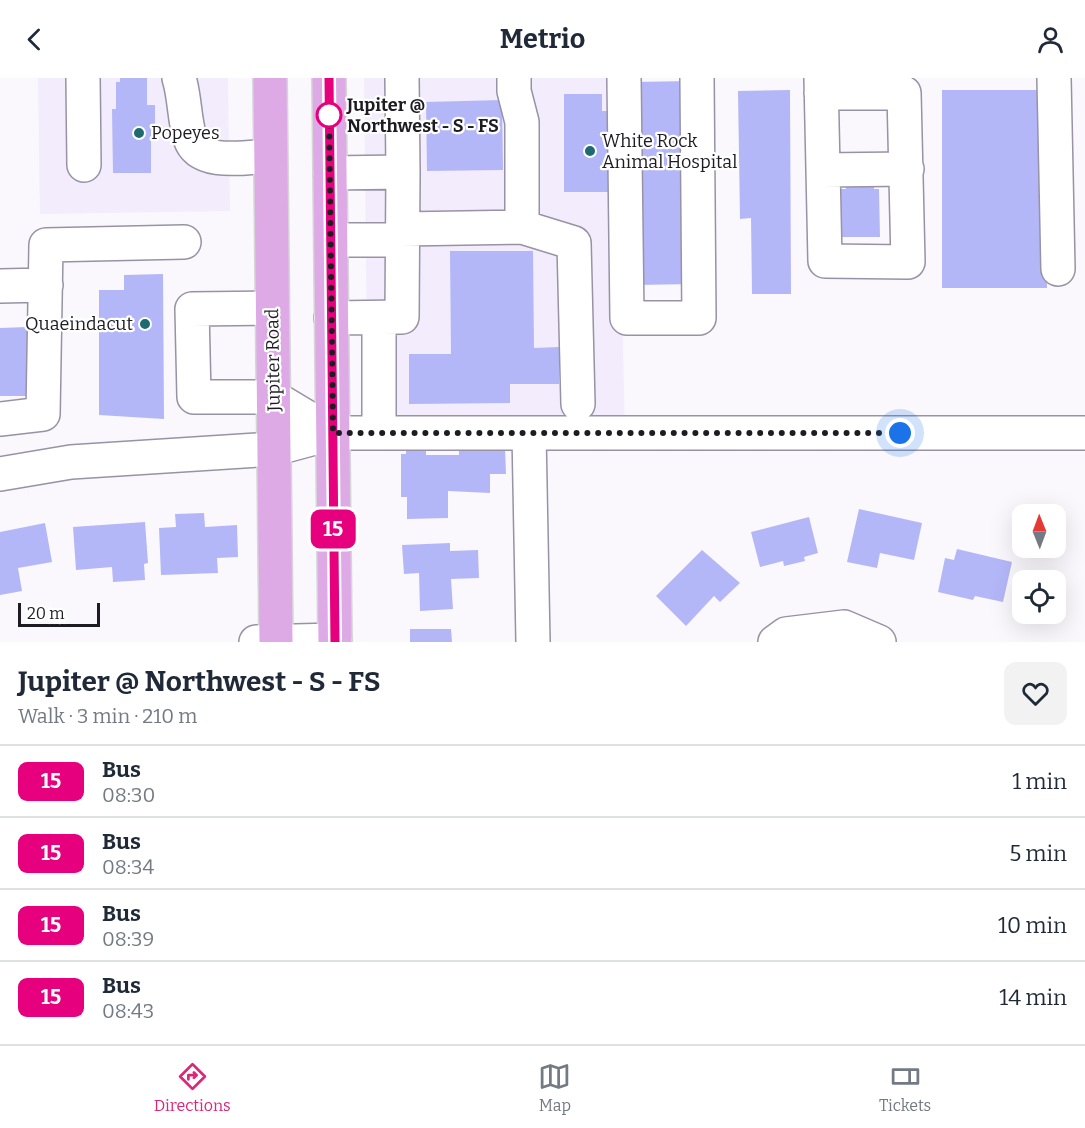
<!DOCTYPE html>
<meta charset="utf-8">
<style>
body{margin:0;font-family:Bitter,serif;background:#f2f2f3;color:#1f2937;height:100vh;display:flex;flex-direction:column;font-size:22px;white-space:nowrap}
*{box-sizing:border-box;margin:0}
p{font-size:20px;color:#747a83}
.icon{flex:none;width:33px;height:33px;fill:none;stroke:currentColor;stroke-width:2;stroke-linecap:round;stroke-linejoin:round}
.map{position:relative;height:564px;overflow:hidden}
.sheet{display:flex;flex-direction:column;background:#fff;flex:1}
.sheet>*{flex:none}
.badge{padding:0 12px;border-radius:9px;font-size:21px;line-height:39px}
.needle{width:39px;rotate:359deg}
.buttons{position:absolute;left:1012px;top:426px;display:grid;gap:12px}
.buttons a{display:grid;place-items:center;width:54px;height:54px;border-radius:12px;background:#fff;box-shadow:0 6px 24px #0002;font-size:30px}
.scale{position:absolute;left:18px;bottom:15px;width:82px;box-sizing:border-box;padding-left:6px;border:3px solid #1e1c23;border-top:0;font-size:16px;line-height:21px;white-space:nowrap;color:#1e1c23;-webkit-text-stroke:4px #fff;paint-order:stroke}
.you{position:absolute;width:30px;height:30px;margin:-15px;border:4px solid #fff;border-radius:50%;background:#1a73e8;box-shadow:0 0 0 9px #1a73e833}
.map>.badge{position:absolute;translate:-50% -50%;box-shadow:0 0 0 3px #fff}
.round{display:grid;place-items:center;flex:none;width:63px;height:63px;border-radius:12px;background:#f2f2f3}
.summary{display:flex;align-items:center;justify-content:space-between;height:102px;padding:0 18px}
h1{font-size:28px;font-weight:700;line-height:45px}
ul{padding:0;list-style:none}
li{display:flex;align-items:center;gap:18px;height:72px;padding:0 18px;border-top:2px solid #e0e1e3}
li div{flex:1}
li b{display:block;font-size:22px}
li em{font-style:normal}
li .badge{min-width:66px;font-weight:700;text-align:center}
header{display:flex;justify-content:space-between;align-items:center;height:78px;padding:0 18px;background:#fff;font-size:27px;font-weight:700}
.menu{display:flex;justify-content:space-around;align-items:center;height:84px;border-top:2px solid #e0e1e3;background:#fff;font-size:16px;color:#747a83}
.menu a{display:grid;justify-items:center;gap:3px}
.menu .on{color:#db2777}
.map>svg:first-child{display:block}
</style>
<header><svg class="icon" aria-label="back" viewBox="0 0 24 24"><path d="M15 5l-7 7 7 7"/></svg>Metrio<svg class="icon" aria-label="person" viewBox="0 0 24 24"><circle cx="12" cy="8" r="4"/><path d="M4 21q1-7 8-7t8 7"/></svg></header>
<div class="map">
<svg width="1085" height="564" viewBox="0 0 1085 564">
<rect width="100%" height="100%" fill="#faf8fc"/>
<path fill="#f2ecfc" d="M38,0H228L230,133L40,136Z
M364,0H618L625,364L368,365Z"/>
<path fill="#b4b7f7" d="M120,0H147V27H155V53H151V95H113L112,31H116V4H120Z
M692,3L695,206L635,207L632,4Z
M790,12L791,216H752L751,140L740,141L738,13Z
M942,12H1047V210H942Z
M564,16H602V33H615L616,114H564Z
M502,22L503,92L427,93L426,24Z
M874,105V111H879L880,159H835L840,139V111H846V106Z
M450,173H533L534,270L559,269V306H510V325L409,326V276H451Z
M163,196L164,341L99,337V212H124V197Z
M27,249L28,318H0V250Z
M426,370V377H459V371L505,370L506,396H490V415L448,413V440L407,441V419H401V376H406V371Z
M859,431L922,445L914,482L880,475L877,490L847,484Z
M204,435L205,449L237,447L238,479L217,480L218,495L161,497L159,450L176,449L175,436Z
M809,439L818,475L804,479L805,483L784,488L783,483L760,489L751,454Z
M145,444L148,485L144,486L145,502L113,504L112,489L76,492L73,449Z
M45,445L52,484L18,490L22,513L0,517V454Z
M450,465V473L478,472L479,500L451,501L453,531L420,533L419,495L404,496L402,467Z
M957,471L1012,484L1003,524L975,518L973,522L938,514L945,480L954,482Z
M702,472L740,505L720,524L714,518L686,548L656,518Z
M410,551H451L452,564H410Z"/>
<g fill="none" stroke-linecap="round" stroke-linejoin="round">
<defs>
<path id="minor" d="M83,0L84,87
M179,0C185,19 184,41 190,60C199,89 247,79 270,78
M402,0L403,94
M624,0L627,240H699L697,0
M821,0L825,183L908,184L904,15H821
M1054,0L1058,191
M823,92L907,91
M330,95L403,94L402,239L331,240
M522,149L574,165L578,326
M402,151L522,149V44L514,13V0
M332,162H402
M0,208L46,207
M272,230L192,231L194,319H273L333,355
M379,240V355
M0,341L43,336L46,167L184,164
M529,355L533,564
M0,396L71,384L274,371L333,355H1085
M256,564L335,562
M775,564L786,556L844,549L879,564"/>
<path id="major" d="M270,0L276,564
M329,0L335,564"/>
</defs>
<use href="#minor" stroke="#9892a4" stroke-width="36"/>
<use href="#major" stroke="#d6d6d7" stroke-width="36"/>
<use href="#minor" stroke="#fff" stroke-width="33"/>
<use href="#major" stroke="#ddaae6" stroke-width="33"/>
</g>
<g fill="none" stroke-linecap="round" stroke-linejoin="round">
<defs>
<path id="line" d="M329,0L335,564"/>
</defs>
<use href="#line" stroke="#fff" stroke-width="14"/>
<use href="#line" stroke="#e6007e" stroke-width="9"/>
<path stroke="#1e1c23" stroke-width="6" stroke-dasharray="0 10.8" d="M329,37L333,355H900"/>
</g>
<circle fill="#fff" stroke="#e6007e" stroke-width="3" cx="329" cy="37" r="12"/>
<g fill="#1d6a70" stroke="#fff" stroke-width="2">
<circle cx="139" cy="55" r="6"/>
<circle cx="590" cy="73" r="6"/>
<circle cx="145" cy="246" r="6"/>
</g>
<g text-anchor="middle" stroke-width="4.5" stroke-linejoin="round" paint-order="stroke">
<g font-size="18" font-weight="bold" fill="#1e1c23" stroke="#fff" text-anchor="start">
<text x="347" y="33">Jupiter @<tspan x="347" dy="21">Northwest - S - FS</tspan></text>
</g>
<g font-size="18" fill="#1e1c23" stroke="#fff" text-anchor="start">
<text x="151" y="61">Popeyes</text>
<text x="602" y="69">White Rock<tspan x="602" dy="21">Animal Hospital</tspan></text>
<text x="133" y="252" text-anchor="end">Quaeindacut</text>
</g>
<g font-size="18" fill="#1e1c23" stroke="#fff">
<text transform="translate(273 282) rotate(-91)" y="6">Jupiter Road</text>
</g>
</g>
</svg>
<div class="buttons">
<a><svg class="needle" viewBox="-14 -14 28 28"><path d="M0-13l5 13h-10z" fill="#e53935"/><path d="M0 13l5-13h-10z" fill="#747a83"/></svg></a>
<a><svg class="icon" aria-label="locate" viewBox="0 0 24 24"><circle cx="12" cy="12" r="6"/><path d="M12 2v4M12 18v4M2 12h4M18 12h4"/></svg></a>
</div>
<div class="scale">20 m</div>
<div class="you" style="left:900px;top:355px"></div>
<b class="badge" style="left:333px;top:451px;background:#e6007e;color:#fff">15</b>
</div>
<section class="sheet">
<div class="summary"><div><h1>Jupiter @ Northwest - S - FS</h1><p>Walk · 3 min · 210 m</p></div><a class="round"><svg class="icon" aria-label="heart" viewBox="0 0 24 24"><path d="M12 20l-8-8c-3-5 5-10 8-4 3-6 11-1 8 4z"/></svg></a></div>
<ul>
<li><span class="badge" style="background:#e6007e;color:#fff">15</span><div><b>Bus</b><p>08:30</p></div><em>1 min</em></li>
<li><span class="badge" style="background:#e6007e;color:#fff">15</span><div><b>Bus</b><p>08:34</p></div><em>5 min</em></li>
<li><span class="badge" style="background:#e6007e;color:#fff">15</span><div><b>Bus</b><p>08:39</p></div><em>10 min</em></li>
<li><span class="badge" style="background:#e6007e;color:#fff">15</span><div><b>Bus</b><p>08:43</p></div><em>14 min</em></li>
</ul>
</section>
<nav class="menu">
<a class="on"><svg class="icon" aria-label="directions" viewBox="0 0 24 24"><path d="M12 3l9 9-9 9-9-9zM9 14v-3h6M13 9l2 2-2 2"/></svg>Directions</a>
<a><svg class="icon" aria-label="map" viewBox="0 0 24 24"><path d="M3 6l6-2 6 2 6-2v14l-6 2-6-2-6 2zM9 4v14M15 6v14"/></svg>Map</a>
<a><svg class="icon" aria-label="tickets" viewBox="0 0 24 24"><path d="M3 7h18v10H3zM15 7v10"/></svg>Tickets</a>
</nav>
